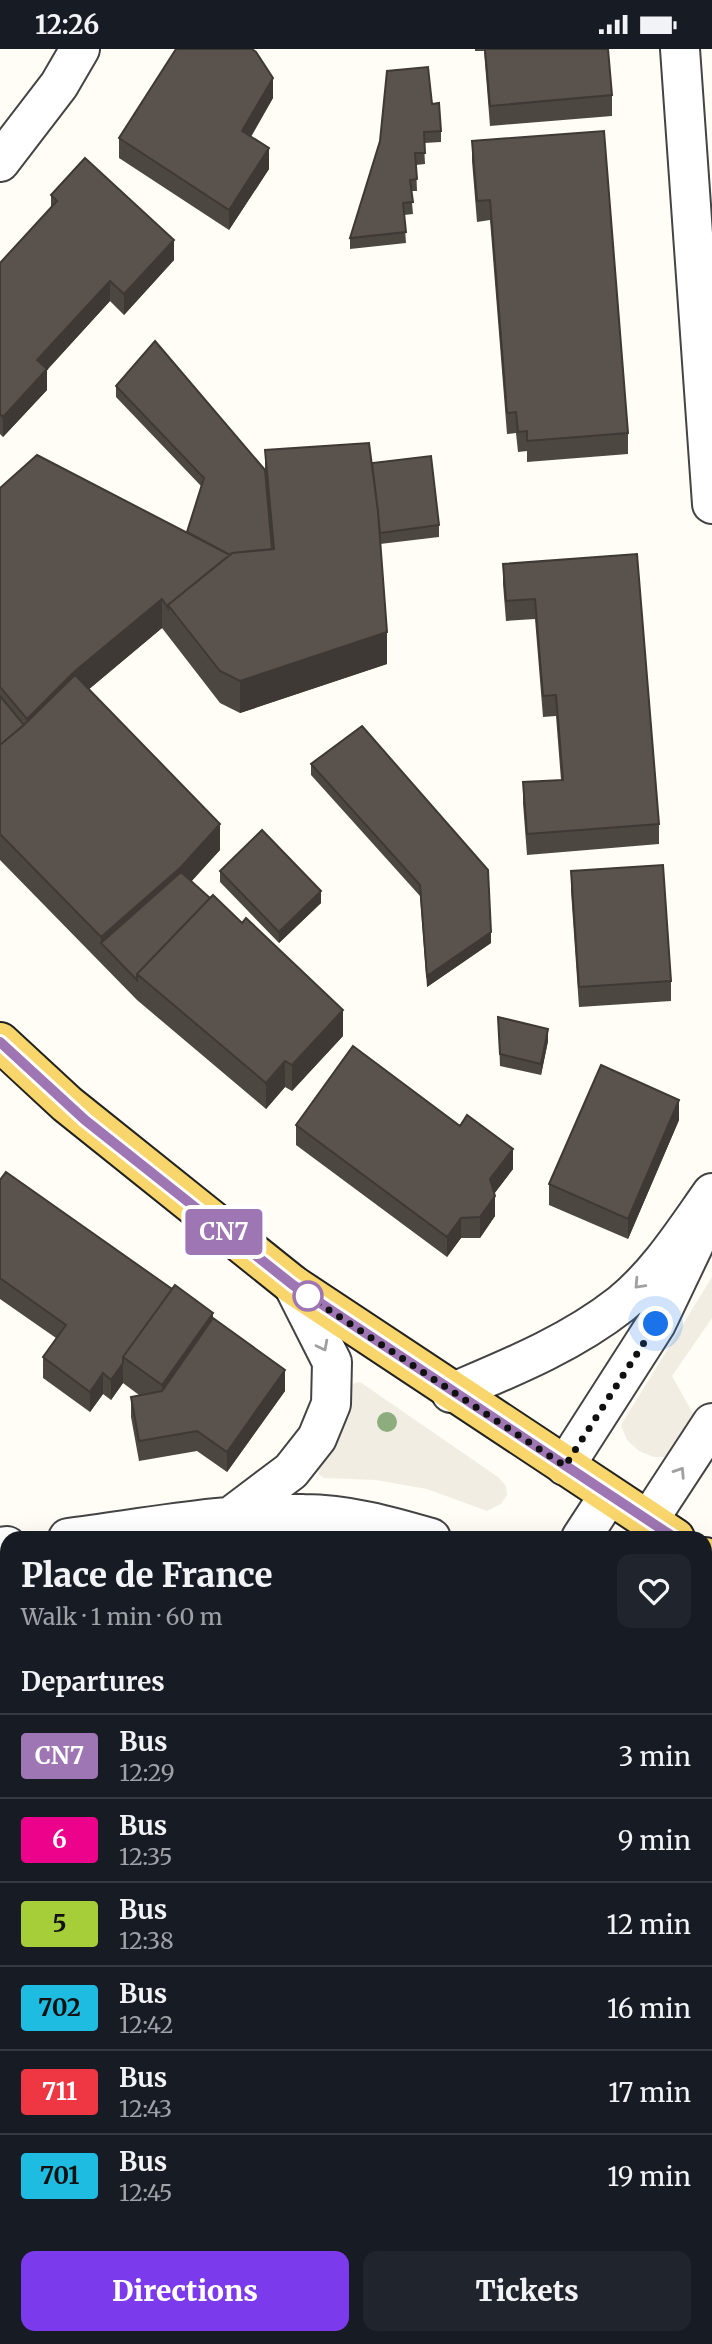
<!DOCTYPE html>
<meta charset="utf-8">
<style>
body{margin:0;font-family:Merriweather,serif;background:#20242c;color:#f1f3f6;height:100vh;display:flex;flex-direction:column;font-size:26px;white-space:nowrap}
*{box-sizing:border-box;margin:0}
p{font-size:23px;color:#9ea1a6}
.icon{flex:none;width:38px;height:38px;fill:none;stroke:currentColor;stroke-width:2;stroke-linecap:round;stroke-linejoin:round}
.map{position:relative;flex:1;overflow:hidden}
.sheet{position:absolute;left:0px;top:1482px;width:712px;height:814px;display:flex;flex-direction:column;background:#171b24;border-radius:21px 21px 0 0;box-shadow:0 7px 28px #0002}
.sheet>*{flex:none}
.badge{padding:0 14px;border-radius:5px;font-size:24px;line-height:46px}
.you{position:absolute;width:35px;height:35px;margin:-18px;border:5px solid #fff;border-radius:50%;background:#1a73e8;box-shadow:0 0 0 10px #1a73e833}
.map>.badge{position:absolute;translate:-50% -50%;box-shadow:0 0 0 4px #fff}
h2{padding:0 21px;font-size:26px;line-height:63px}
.round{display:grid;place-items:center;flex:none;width:74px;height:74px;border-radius:14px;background:#20242c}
.headline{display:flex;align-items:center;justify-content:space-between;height:119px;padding:0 21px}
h1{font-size:33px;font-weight:800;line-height:52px}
.button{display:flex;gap:14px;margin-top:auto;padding:14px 21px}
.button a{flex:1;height:80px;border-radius:14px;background:#7c3aed;color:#fff;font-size:28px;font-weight:800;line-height:80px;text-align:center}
.button a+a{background:#20242c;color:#f1f3f6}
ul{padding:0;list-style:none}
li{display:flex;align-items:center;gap:21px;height:84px;padding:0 21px;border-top:2px solid #363941}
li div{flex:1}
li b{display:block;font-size:26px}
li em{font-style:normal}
li .badge{min-width:77px;font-weight:700;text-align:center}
.status{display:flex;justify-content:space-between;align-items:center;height:49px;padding:0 35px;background:#171b24;direction:ltr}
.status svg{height:19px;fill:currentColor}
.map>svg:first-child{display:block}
</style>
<div class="status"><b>12:26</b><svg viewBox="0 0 49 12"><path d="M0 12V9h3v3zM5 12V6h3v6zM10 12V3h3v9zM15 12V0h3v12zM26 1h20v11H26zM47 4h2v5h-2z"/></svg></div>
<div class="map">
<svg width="712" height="2295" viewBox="0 0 712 2295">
<rect width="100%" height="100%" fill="#fffdf5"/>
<path fill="#f1ede2" d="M712,1228V1269L672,1327L696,1370L670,1408H654L639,1402L627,1391L621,1376Z
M360,1333L498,1428L506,1437L507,1446L501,1455L487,1462L427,1440L376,1431L324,1429L319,1426L318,1421L335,1396L349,1367L352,1335Z"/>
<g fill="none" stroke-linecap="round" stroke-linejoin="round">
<defs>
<path id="minor" d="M680,0L712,455
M0,113L59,36L80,0
M451,1344C510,1319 570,1295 621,1255C658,1225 685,1182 712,1144
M565,1417L656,1275L698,1187
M230,1468L291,1422L317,1389L331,1355L332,1313L293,1236
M648,1472L712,1374
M68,1489C146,1479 226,1463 304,1465C347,1465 390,1477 431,1489
M581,1489L609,1446
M0,1498L7,1497
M705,1728L712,1735
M705,2076L712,1982
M0,2293L7,2284
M690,2295V2289"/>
<path id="major" d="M0,993L67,1055L293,1236L675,1489
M705,1508L712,1513"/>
</defs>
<use href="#minor" stroke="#444" stroke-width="42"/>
<use href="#major" stroke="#222" stroke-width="42"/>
<use href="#minor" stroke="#fff" stroke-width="38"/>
<use href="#major" stroke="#f9d66b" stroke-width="38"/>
</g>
<circle fill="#8dad7f" cx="387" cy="1373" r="10"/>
<path fill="#4d4742" d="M475,0H608L612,46V67L490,77L484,2H475Z
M273,49L251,88L269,120L229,181L119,109V89Z
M432,55L441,82V93L424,94L425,115L416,116L417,142H411L413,165L404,166L406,194L350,200V189Z
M472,92L628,384V405L527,413V402L518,403L516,384L507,385L490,171L477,173L472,112Z
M51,146L174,211L124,266L110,252L47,321V341L3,388L0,385V214L51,159Z
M116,337L265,421V401L372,414L439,476V488L380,495L387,615L240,664L220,654L162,579L89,640L220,801L191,832L343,987L292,1042L285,1038L266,1060L137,951L0,811V439L187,483L201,437L116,348Z
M637,505L659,775V795L527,806L523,754V733L561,731L556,667L543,668L535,570L506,572L503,535V515Z
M311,715L491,894L427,938L420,847L311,726Z
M220,822L321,854L279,894L220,833Z
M571,822L671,932V952L579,958L571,842Z
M498,968L548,992L541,1026L500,1017Z
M679,1071L628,1190L549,1156V1135Z
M296,1076L513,1120L494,1145L495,1167L480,1189H461L447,1208L296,1096Z
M0,1131L213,1269L285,1342L227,1423L197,1402L139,1412L131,1368V1348L139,1346L123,1334L111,1351L103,1345L90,1363L43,1329V1308L56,1289L0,1250Z
M705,1591L712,1596V1635L705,1634Z
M7,1760V1833L0,1839V1765Z
M7,1956V2126L0,2121V1965Z
M495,2289H602V2295H495Z"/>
<path fill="#3f3936" d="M273,29V49L242,102V82Z
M269,99V120L229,181V161Z
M174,191V211L124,266V245Z
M110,232V252L47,321V341L3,388V368L37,311Z
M162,550V579L75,652L27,679V670L75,622Z
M387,583V615L240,664V632Z
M220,775V801L181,844L101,894V888Z
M321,842V854L279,894V883Z
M491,883V894L427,938V927Z
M343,961V987L292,1042V1016Z
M548,980V992L541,1026V1015Z
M285,1012V1038L266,1060V1034Z
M679,1051V1071L628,1190V1170Z
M513,1100V1120L490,1150V1130Z
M495,1147V1167L480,1189V1168Z
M461,1169V1189L447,1208V1188Z
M213,1264V1290L162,1362V1336Z
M123,1314V1334L111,1351V1331Z
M285,1321V1342L227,1423V1403Z
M103,1324V1345L90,1363V1343Z
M7,1822V1833L0,1839V1828Z"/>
<path fill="#5a524d" stroke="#3f3936" stroke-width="2" d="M176,0H252L256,3L273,29L242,82L269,99L229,161L119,89Z
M485,0H608L612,46L490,57Z
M428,18L432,55L439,54L441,82L424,83L425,104H415L417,130L410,131L413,153L403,154L406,183L350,189L380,92L387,22Z
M604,82L628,384L527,392V382L518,383L516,363L507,364L490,151L477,152L472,92Z
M85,109L174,191L124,245L110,232L37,311L47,320L3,368L0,365V214L57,152L51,146Z
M155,292L265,421L272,500L232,504L230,506L187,483L204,429L116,337Z
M369,394L378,463L387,583L240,632L220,622L168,556L232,504L274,500L265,401Z
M37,406L230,506L168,556V559L162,550L75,622L27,670L0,638V439Z
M431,407L439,476L380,484L378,463L372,414Z
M637,505L659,775L527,785L523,733L563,731L556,646L543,647L535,550L506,552L503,515Z
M75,626L220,775L181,818L101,888L0,785V696L27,673Z
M0,647L24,676L0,696Z
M362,677L488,821L491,883L427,927L420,836L311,715Z
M262,781L321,842L279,883L220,822Z
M663,816L671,932L579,938L571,822Z
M181,823L210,849L137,925V931L101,894Z
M213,846L242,874L246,869L343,961L292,1016L285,1012L266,1034L137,925Z
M498,968L548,980L541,1015L500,1005Z
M353,997L460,1077L467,1066L513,1100L490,1130L495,1147L480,1168L461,1169L447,1188L296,1076Z
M601,1016L679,1051L628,1170L549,1135Z
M6,1123L172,1240L123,1308V1314L111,1331L103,1324L90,1343L43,1308L66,1276L0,1229V1131Z
M175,1236L213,1264L162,1336L123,1308Z
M213,1269L285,1321L227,1403L197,1382L139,1392L131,1348L162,1342Z
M705,1591L712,1596V1623L705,1622Z
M7,1760V1788L0,1778V1765Z
M0,1785L7,1793V1822L0,1828Z
M7,1956V2106L0,2100V1965Z
M108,2289H128L135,2295H103Z"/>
<defs><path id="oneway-chevron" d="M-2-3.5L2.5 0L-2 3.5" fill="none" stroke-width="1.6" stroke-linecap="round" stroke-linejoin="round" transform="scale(1.75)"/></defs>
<g stroke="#a0a0a0">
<use href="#oneway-chevron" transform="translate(639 1235) rotate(133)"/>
<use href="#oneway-chevron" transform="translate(323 1297) rotate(63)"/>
<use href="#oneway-chevron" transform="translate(680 1423) rotate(-57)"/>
</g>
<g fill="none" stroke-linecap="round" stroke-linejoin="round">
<defs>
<path id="line" d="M0,993L85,1071L293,1236L675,1489"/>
</defs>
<use href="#line" stroke="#fff" stroke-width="16"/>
<use href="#line" stroke="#9e76b3" stroke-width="10"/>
<path stroke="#111" stroke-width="7" stroke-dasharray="0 12.6" d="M308,1247L565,1417L656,1275"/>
</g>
<circle fill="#fff" stroke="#9e76b3" stroke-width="3.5" cx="308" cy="1247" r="14"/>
</svg>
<div class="you" style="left:656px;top:1275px"></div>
<b class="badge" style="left:224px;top:1183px;background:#9e76b3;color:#fff">CN7</b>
<section class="sheet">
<div class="headline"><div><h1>Place de France</h1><p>Walk · 1 min · 60 m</p></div><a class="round"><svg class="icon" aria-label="heart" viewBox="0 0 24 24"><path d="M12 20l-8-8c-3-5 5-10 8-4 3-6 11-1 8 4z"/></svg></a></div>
<h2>Departures</h2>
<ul>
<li><span class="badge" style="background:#9e76b3;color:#fff">CN7</span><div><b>Bus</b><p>12:29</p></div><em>3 min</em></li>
<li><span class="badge" style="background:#ed028c;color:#fff">6</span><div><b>Bus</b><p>12:35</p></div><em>9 min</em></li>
<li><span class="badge" style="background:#a6ce39;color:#111">5</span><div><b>Bus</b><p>12:38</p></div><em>12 min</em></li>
<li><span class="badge" style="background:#1fbce1;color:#111">702</span><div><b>Bus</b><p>12:42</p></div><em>16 min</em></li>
<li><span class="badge" style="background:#ef3744;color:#fff">711</span><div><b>Bus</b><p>12:43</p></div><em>17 min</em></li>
<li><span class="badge" style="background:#1fbce1;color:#111">701</span><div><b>Bus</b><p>12:45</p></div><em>19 min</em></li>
</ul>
<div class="button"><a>Directions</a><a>Tickets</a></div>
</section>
</div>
